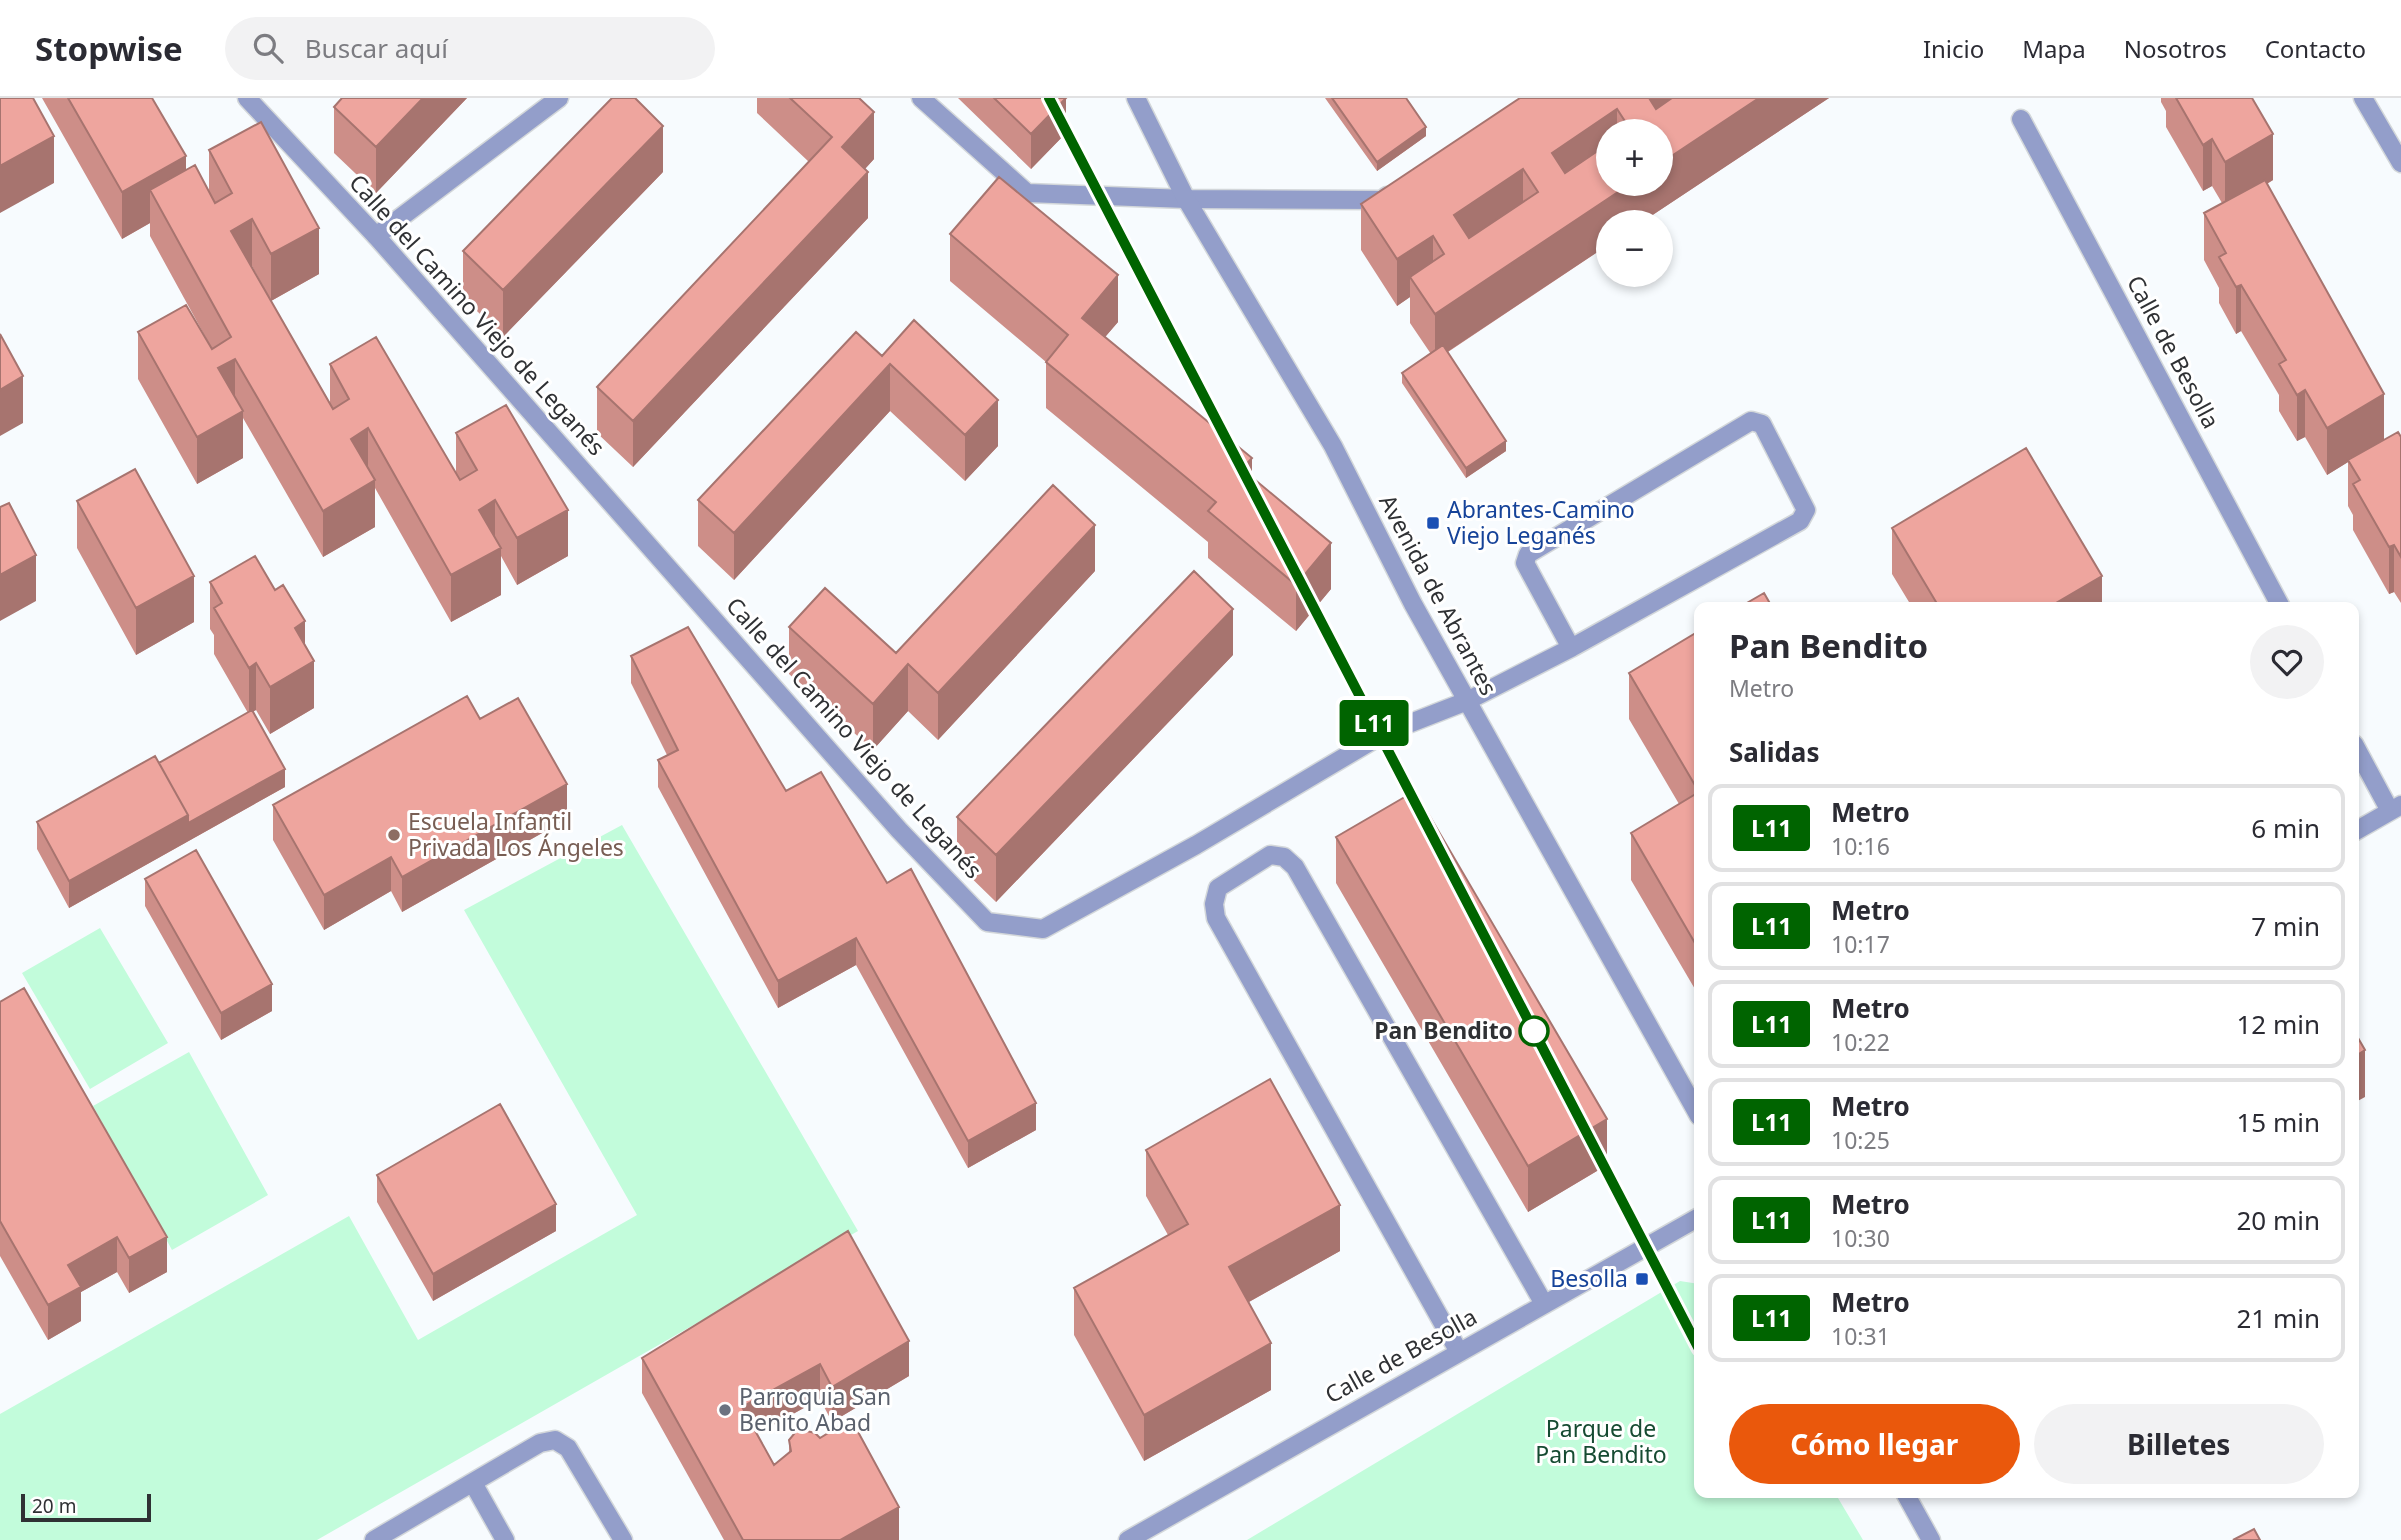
<!DOCTYPE html>
<html lang="es">
<meta charset="utf-8">
<style>
body{margin:0;font-family:"Noto Sans",sans-serif;background:#f2f2f3;color:#2b2b33;height:100vh;display:flex;flex-direction:column;font-size:26px;white-space:nowrap}
*{box-sizing:border-box;margin:0}
p{font-size:23px;color:#7c7c81}
.icon{flex:none;width:38px;height:38px;fill:none;stroke:currentColor;stroke-width:2;stroke-linecap:round;stroke-linejoin:round}
.map{position:relative;flex:1;overflow:hidden}
.side{position:absolute;left:1694px;top:504px;width:665px;height:896px;display:flex;flex-direction:column;background:#fff;border-radius:14px;box-shadow:0 4px 10px #0003}
.side>*{flex:none}
.badge{padding:0 14px;border-radius:5px;font-size:24px;line-height:46px}
.buttons{position:absolute;left:1596px;top:21px;display:grid;gap:14px}
.buttons a{display:grid;place-items:center;width:77px;height:77px;border-radius:50%;background:#fff;box-shadow:0 4px 10px #0003;font-size:35px}
.scale{position:absolute;left:21px;bottom:18px;width:130px;box-sizing:border-box;padding-left:7px;border:4px solid #2f3134;border-top:0;font-size:19px;line-height:24px;white-space:nowrap;color:#2f3134;-webkit-text-stroke:5px #fff;paint-order:stroke}
.map>.badge{position:absolute;translate:-50% -50%;box-shadow:0 0 0 4px #fff}
h2{padding:0 35px;font-size:26px;line-height:63px}
.round{display:grid;place-items:center;flex:none;width:74px;height:74px;border-radius:37px;background:#f2f2f3}
.headline{display:flex;align-items:center;justify-content:space-between;height:119px;padding:0 35px}
h1{font-size:33px;font-weight:700;line-height:52px}
.cta{display:flex;gap:14px;margin-top:auto;padding:14px 35px}
.cta a{flex:1;height:80px;border-radius:42px;background:#ea580c;color:#fff;font-size:28px;font-weight:700;line-height:80px;text-align:center}
.cta a+a{background:#f2f2f3;color:#2b2b33}
ul{padding:0;list-style:none}
li{display:flex;align-items:center;gap:21px;height:88px;margin:0 14px 10px;padding:0 21px;border:4px solid #e1e1e2;border-radius:14px}
li div{flex:1}
li b{display:block;font-size:26px}
li em{font-style:normal}
li .badge{min-width:77px;font-weight:700;text-align:center}
header{display:flex;align-items:center;gap:42px;box-sizing:border-box;height:98px;padding:0 35px;background:#fff;border-bottom:2px solid #e1e1e2}
header strong{font-size:33px}
nav{display:flex;gap:38px;margin-inline-start:auto;font-size:24px}
.search{width:490px;height:63px;background:#f2f2f3;display:flex;align-items:center;gap:18px;box-sizing:border-box;padding:0 24px;border-radius:38px;color:#7c7c81;font-size:26px}
.map>svg:first-child{display:block}
</style>
<header>
<strong>Stopwise</strong>
<div class="search"><svg class="icon" aria-label="search" viewBox="0 0 24 24"><circle cx="10" cy="10" r="6"/><path d="M15 15l6 6"/></svg>Buscar aquí</div>
<nav><a>Inicio</a><a>Mapa</a><a>Nosotros</a><a>Contacto</a></nav>
</header>
<div class="map">
<svg width="2401" height="1442" viewBox="0 0 2401 1442">
<rect width="100%" height="100%" fill="#f7fbfe"/>
<path fill="#c2fcdb" d="M622,727L858,1133L317,1442H0V1316L349,1118L418,1242L637,1117L464,812Z
M100,830L168,945L90,991L22,875Z
M189,954L268,1097L172,1152L93,1008Z
M1680,1183L1699,1186V1395H1835L1863,1442H1247Z"/>
<g fill="none" stroke-linecap="round" stroke-linejoin="round">
<defs>
<path id="service" d="M1459,1254L1216,820L1214,806L1218,790L1270,757L1284,759L1295,769L1544,1206
M473,1385L505,1442
M374,1442L540,1345L555,1342L568,1350L623,1442"/>
<path id="minor" d="M921,0L1027,95L1186,101L1382,102L1387,98
M2363,0L2401,65
M2021,21L2281,509
M376,138L559,0
M1467,603L1571,550L1800,423L1806,412L1762,326L1751,323L1528,456L1525,465L1571,550
M2354,646L2390,713
M2354,734L2401,707"/>
<path id="tertiary" d="M247,0L376,138L899,732L987,824L1043,831L1196,747L1385,635L1467,603
M1136,0L1186,101L1333,348L1413,506L1699,1018
M1905,1395L1931,1442
M1128,1442L1699,1119"/>
</defs>
<use href="#service" stroke="#d3d7da" stroke-width="21"/>
<use href="#minor" stroke="#d3d7da" stroke-width="21"/>
<use href="#tertiary" stroke="#d3d7da" stroke-width="21"/>
<use href="#service" stroke="#939eca" stroke-width="18"/>
<use href="#minor" stroke="#939eca" stroke-width="18"/>
<use href="#tertiary" stroke="#939eca" stroke-width="18"/>
</g>
<path fill="#cd8e88" fill-rule="evenodd" d="M42,0H152L186,72L209,93V52L319,176L271,203L252,168H251L330,305V266L456,376V335L568,458L517,487L501,458V497L451,524L375,390V429L323,459L243,320V360L197,386L138,281V234L212,251L150,138V125L122,141Z
M467,0L376,95L334,55V9Z
M757,0H859L874,61L865,71L868,120L633,369L597,335V289L809,64L757,15Z
M958,0H1066V35L1031,71Z
M1325,0H1406L1426,38L1377,73Z
M1520,0H1829L1642,124H1608V147L1448,254L1506,353L1466,380L1402,285V275L1431,256L1410,225V199L1397,208L1361,152V106ZM1608,33H1661L1608,86Z
M2161,0H2252L2273,82L2267,86L2384,342L2401,339V505L2394,494L2389,496L2353,432V417L2348,408V364L2327,377L2305,339L2297,343L2279,313V297L2241,233L2236,236L2219,205V190L2204,162V115L2222,105L2212,88L2203,93L2166,29V13L2161,4Z
M663,74L503,239L463,199V153Z
M950,136L1118,224L1105,239L1252,379L1331,491L1296,533L1208,460V444L1046,310V264L950,183Z
M882,258L998,348L965,383L890,313L734,482L698,448V402Z
M77,403L194,524L136,557L77,450Z
M1892,430L2102,509H1912L1892,476Z
M1095,473L938,642L908,613L873,652L789,576V529L896,555Z
M210,484L305,546L314,610L270,636L256,612L253,613L285,689L69,810L37,751V724L159,665L248,615L214,556V537L210,531Z
M1699,533V898L1631,782V735L1679,706L1629,621V575Z
M1233,557L996,804L957,766V719Z
M631,558L786,693L887,785L1036,1032L968,1070L856,867L778,910L658,689V662L667,657L631,585Z
M480,621L567,721L402,814L391,793L324,832L273,742V707Z
M1336,739L1607,1067L1528,1114L1336,785Z
M145,781L272,913L221,942L145,808Z
M0,904L167,1174L129,1195L117,1174L81,1194V1223L48,1242L0,1158Z
M1146,1052L1340,1153L1249,1204L1271,1292L1144,1363L1074,1237V1190L1168,1137L1146,1098Z
M377,1077L556,1133L433,1203L377,1104Z
M848,1133L909,1278L832,1324L820,1301L757,1336L774,1367L789,1355V1342L899,1442H724L642,1295V1260Z"/>
<path fill="#a7746f" d="M423,0H467L376,95V49Z
M1066,0V35L1031,71V36Z
M1643,0H1699L1648,33Z
M1759,0H1829L1642,124H1608V147L1435,262V216L1630,86H1661V65Z
M1617,11V33H1608V64L1552,101V55Z
M874,14V61L842,96V49Z
M663,28V74L503,239V192Z
M1426,29V38L1377,73V64Z
M2273,36V82L2225,110V64Z
M54,38V85L0,115V68Z
M2212,41V88L2203,93V47Z
M186,58V105L150,92V125L122,141V94Z
M1523,71V118L1454,164V117Z
M868,74V120L633,369V323Z
M252,121V168L231,180V133Z
M319,130V176L271,203V156Z
M1433,138V185L1410,179V199L1397,208V161Z
M1118,177V224L1082,266V220Z
M2241,187V233L2236,236V189Z
M235,261V307L218,270Z
M890,266V313L734,482V435Z
M23,278V325L0,338V292Z
M2305,292V339L2297,343V297Z
M2384,296V342L2327,377V330Z
M998,302V348L965,383V337Z
M243,313V360L197,386V339Z
M368,330V377L351,341Z
M1506,343V353L1466,380V370Z
M1252,360V407L1242,371Z
M375,382V429L323,459V413Z
M495,402V449L479,412Z
M568,412V458L517,487V440Z
M1095,427V473L938,642V595Z
M1331,445V491L1296,533V487Z
M2394,447V494L2389,496V449Z
M501,450V497L451,524V477Z
M36,457V503L0,523V477Z
M194,478V524L136,557V510Z
M2102,478V509H2049Z
M1233,511V557L996,804V757Z
M305,523V569L314,563V610L270,636V589L295,530Z
M256,565V612L249,616V570Z
M908,566V613L873,652V606Z
M285,671V689L69,810V783L188,717Z
M567,686V721L402,814V779Z
M391,759V793L324,832V797Z
M856,840V867L778,910V883Z
M272,886V913L221,942V915Z
M2365,952V999L2354,1005V959Z
M1036,1005V1032L968,1070V1043Z
M1607,1021V1067L1528,1114V1068Z
M556,1106V1133L433,1203V1176Z
M1340,1107V1153L1229,1215V1169Z
M117,1139V1174L81,1194V1223L48,1242V1207L68,1167Z
M167,1139V1174L129,1195V1160Z
M909,1243V1278L832,1324V1289Z
M1271,1245V1292L1144,1363V1317Z
M820,1266V1301L742,1344V1309Z
M899,1409V1442H840Z"/>
<path fill="#eea59e" stroke="#a7746f" stroke-width="2" fill-rule="evenodd" d="M0,0H33L54,38L0,68Z
M68,0H152L186,58L122,94Z
M342,0H423L376,49L334,9Z
M612,0H635L663,28L503,192L463,153Z
M790,0H859L874,14L842,49L868,74L633,323L597,289L832,39Z
M994,0H1066L1031,36Z
M1332,0H1406L1426,29L1377,64Z
M1520,0H1649L1656,11L1672,0H1759L1661,65V33H1627L1630,31L1617,11L1552,55L1565,75L1608,46V86H1630L1435,216L1410,179L1444,156L1433,138L1397,161L1361,106ZM1523,71L1538,94L1469,140L1454,117Z
M2176,0H2252L2273,36L2225,64L2212,41L2203,47Z
M261,24L319,130L271,156L252,121L231,133L333,311L349,301L330,266L376,239L460,382L477,372L456,335L506,307L568,412L517,440L495,402L479,412L501,450L451,477L368,330L351,341L375,382L323,413L235,261L218,270L243,313L197,339L138,234L186,207L212,251L231,239L150,92L195,67L215,105L232,95L209,52Z
M999,79L1118,177L1082,220L1252,360L1242,371L1331,445L1296,487L1208,413L1216,404L1046,264L1068,237L950,136Z
M2265,82L2384,296L2327,330L2305,292L2297,297L2279,266L2286,262L2241,187L2236,189L2219,159L2226,155L2204,115Z
M914,222L998,302L965,337L890,266L734,435L698,402L856,234L882,258Z
M0,236L23,278L0,292Z
M1443,247L1506,343L1466,370L1402,275Z
M2398,334L2401,339V459L2394,447L2389,449L2353,386L2360,382L2348,362Z
M2026,350L2102,478L2049,509H1939L1892,430Z
M135,371L194,478L136,510L77,403Z
M1053,387L1095,427L938,595L908,566L873,606L789,529L825,490L896,555Z
M9,405L36,457L0,477V409Z
M255,458L275,492L283,487L305,523L295,530L314,563L270,589L256,565L249,570L214,510L222,505L210,484Z
M1194,473L1233,511L996,757L957,719Z
M1764,495L1772,509H1740Z
M688,529L786,693L821,674L887,785L911,771L1036,1005L968,1043L856,840L778,883L658,662L678,652L631,558Z
M1699,533V694L1629,575Z
M467,598L480,621L518,600L567,686L402,779L391,759L324,797L273,707Z
M252,612L285,671L188,725V717L159,665Z
M155,658L188,717L69,783L37,724Z
M1415,693L1607,1021L1528,1068L1336,739Z
M1699,694V852L1631,735Z
M196,752L272,886L221,915L145,781Z
M24,890L167,1139L129,1160L117,1139L68,1167L81,1189L48,1207L0,1123V904Z
M2354,933L2365,952L2354,959Z
M1270,981L1340,1107L1229,1169L1271,1245L1144,1317L1074,1190L1188,1126L1146,1052Z
M500,1006L556,1106L433,1176L377,1077Z
M848,1133L909,1243L832,1289L820,1266L742,1309L774,1367L791,1353L789,1342L798,1331L815,1335L820,1340L851,1321L899,1409L840,1442H743L642,1260Z
M2254,1431L2260,1442H2233Z"/>
<g fill="none" stroke-linecap="round" stroke-linejoin="round">
<defs>
<path id="line" d="M1049,0L1699,1251"/>
</defs>
<use href="#line" stroke="#fff" stroke-width="16"/>
<use href="#line" stroke="#006400" stroke-width="10"/>
</g>
<g fill="#1a4fb4" stroke="#fff" stroke-width="2.5">
<rect x="1426" y="418" width="14" height="14" rx="3.5"/>
<rect x="1635" y="1174" width="14" height="14" rx="3.5"/>
</g>
<circle fill="#8d6e63" stroke="#fff" stroke-width="2.5" cx="394" cy="737" r="7"/>
<circle fill="#fff" stroke="#006400" stroke-width="3.5" cx="1534" cy="933" r="14"/>
<circle fill="#6b7280" stroke="#fff" stroke-width="2.5" cx="725" cy="1312" r="7"/>
<g text-anchor="middle" stroke-width="6" stroke-linejoin="round" paint-order="stroke">
<g font-size="23" fill="#2f3134" stroke="#fff">
<text transform="translate(477 217) rotate(48)" y="8">Calle del Camino Viejo de Leganés</text>
<text transform="translate(2173 254) rotate(62)" y="8">Calle de Besolla</text>
<text transform="translate(1438 497) rotate(62)" y="8">Avenida de Abrantes</text>
<text transform="translate(854 640) rotate(48)" y="8">Calle del Camino Viejo de Leganés</text>
<text transform="translate(1401 1258) rotate(-29)" y="8">Calle de Besolla</text>
</g>
<g font-size="23" fill="#164399" stroke="#fff" text-anchor="start">
<text x="1447" y="420">Abrantes-Camino<tspan x="1447" dy="26">Viejo Leganés</tspan></text>
<text x="1628" y="1189" text-anchor="end">Besolla</text>
</g>
<g font-size="23" fill="#785e54" stroke="#fff" text-anchor="start">
<text x="408" y="732">Escuela Infantil<tspan x="408" dy="26">Privada Los Ángeles</tspan></text>
</g>
<g font-size="23" font-weight="bold" fill="#2f3134" stroke="#fff" text-anchor="end">
<text x="1513" y="941">Pan Bendito</text>
</g>
<g font-size="23" fill="#5b616d" stroke="#fff" text-anchor="start">
<text x="739" y="1307">Parroquia San<tspan x="739" dy="26">Benito Abad</tspan></text>
</g>
<g font-size="23" fill="#164b32" stroke="#fff">
<text x="1601" y="1339">Parque de<tspan x="1601" dy="26">Pan Bendito</tspan></text>
</g>
</g>
</svg>
<div class="buttons">
<a>+</a>
<a>−</a>
</div>
<div class="scale">20 m</div>
<b class="badge" style="left:1374px;top:625px;background:#006400;color:#fff">L11</b>
<section class="side">
<div class="headline"><div><h1>Pan Bendito</h1><p>Metro</p></div><a class="round"><svg class="icon" aria-label="heart" viewBox="0 0 24 24"><path d="M12 20l-8-8c-3-5 5-10 8-4 3-6 11-1 8 4z"/></svg></a></div>
<h2>Salidas</h2>
<ul>
<li><span class="badge" style="background:#006400;color:#fff">L11</span><div><b>Metro</b><p>10:16</p></div><em>6 min</em></li>
<li><span class="badge" style="background:#006400;color:#fff">L11</span><div><b>Metro</b><p>10:17</p></div><em>7 min</em></li>
<li><span class="badge" style="background:#006400;color:#fff">L11</span><div><b>Metro</b><p>10:22</p></div><em>12 min</em></li>
<li><span class="badge" style="background:#006400;color:#fff">L11</span><div><b>Metro</b><p>10:25</p></div><em>15 min</em></li>
<li><span class="badge" style="background:#006400;color:#fff">L11</span><div><b>Metro</b><p>10:30</p></div><em>20 min</em></li>
<li><span class="badge" style="background:#006400;color:#fff">L11</span><div><b>Metro</b><p>10:31</p></div><em>21 min</em></li>
</ul>
<div class="cta"><a>Cómo llegar</a><a>Billetes</a></div>
</section>
</div>
